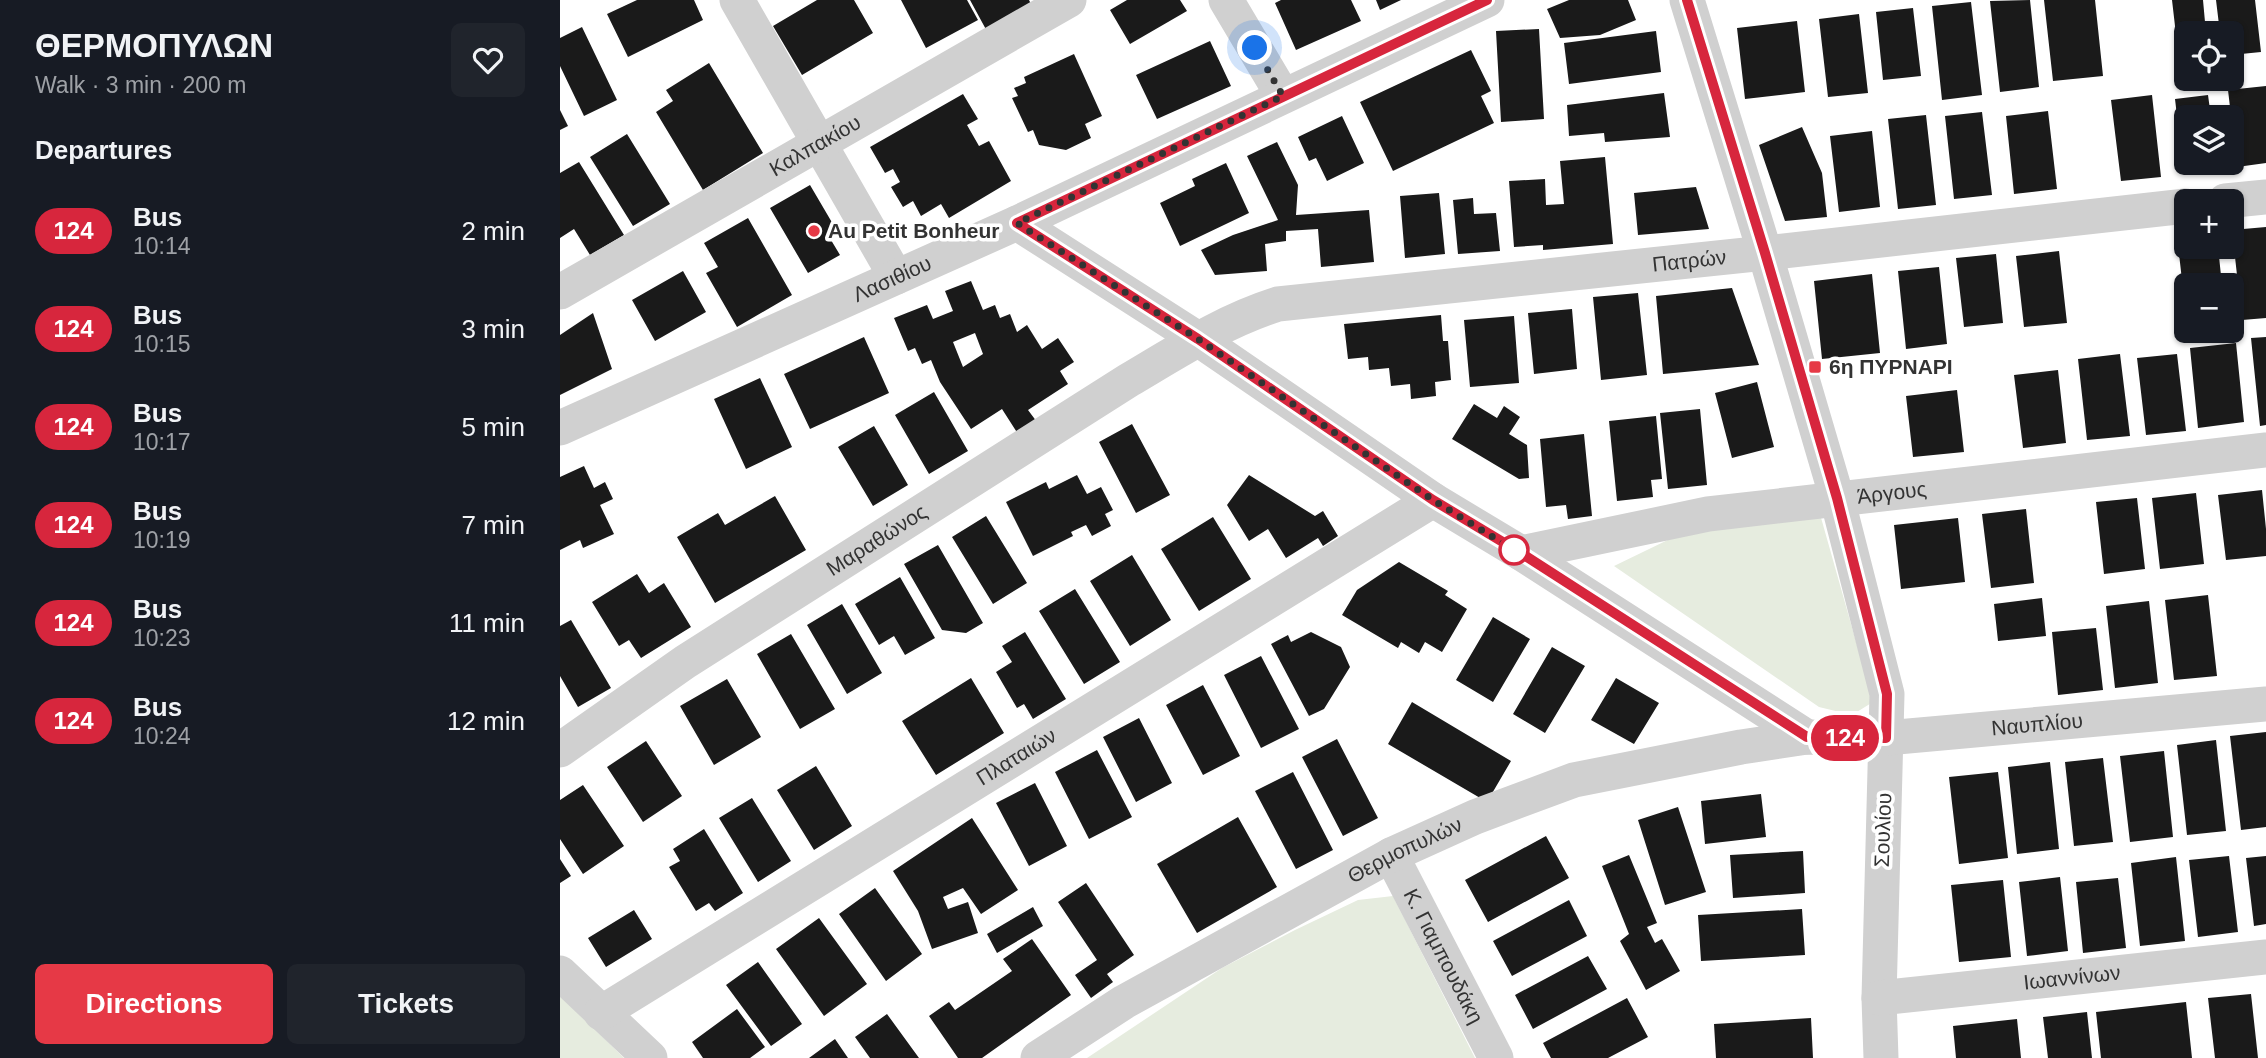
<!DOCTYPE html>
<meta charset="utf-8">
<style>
body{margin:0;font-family:Arial,sans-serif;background:#20242c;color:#f1f3f6;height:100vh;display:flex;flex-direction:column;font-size:26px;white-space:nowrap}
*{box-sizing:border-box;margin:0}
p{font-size:23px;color:#9ea1a6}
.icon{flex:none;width:38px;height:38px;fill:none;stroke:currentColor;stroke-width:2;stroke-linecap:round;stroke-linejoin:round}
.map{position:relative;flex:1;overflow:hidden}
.drawer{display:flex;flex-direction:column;background:#171b24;width:560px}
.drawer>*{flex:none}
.badge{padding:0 14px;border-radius:23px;font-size:24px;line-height:46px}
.tools{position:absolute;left:1614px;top:21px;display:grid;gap:14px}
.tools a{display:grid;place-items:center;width:70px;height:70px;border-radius:10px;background:#171b24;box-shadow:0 2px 5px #0004;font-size:35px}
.you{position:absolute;width:35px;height:35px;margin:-18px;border:5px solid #fff;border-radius:50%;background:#1a73e8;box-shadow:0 0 0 10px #1a73e833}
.map>.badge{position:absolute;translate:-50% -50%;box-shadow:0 0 0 4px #fff}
h2{padding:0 35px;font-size:26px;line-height:63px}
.round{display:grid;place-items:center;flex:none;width:74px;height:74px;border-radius:10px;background:#20242c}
.overview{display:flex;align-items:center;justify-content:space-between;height:119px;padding:0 35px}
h1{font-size:33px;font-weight:800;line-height:52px}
.primary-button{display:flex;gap:14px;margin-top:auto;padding:14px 35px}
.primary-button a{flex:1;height:80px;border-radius:10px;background:#e63946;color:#fff;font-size:28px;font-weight:800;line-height:80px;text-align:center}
.primary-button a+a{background:#20242c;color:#f1f3f6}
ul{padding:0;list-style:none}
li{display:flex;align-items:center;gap:21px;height:98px;padding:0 35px}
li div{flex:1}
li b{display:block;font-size:26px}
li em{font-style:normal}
li .badge{min-width:77px;font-weight:700;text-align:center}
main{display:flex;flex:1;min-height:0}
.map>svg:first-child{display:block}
</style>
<main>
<section class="drawer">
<div class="overview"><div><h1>ΘΕΡΜΟΠΥΛΩΝ</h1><p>Walk · 3 min · 200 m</p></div><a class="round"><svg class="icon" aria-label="heart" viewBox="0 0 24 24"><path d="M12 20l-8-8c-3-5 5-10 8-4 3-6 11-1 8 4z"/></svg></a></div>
<h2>Departures</h2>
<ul>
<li><span class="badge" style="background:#d7263d;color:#fff">124</span><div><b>Bus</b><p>10:14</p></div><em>2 min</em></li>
<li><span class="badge" style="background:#d7263d;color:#fff">124</span><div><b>Bus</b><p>10:15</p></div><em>3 min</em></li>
<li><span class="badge" style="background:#d7263d;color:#fff">124</span><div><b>Bus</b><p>10:17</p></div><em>5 min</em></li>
<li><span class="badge" style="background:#d7263d;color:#fff">124</span><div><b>Bus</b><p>10:19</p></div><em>7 min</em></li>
<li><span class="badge" style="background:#d7263d;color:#fff">124</span><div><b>Bus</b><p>10:23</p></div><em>11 min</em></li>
<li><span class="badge" style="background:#d7263d;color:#fff">124</span><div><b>Bus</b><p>10:24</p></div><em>12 min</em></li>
</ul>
<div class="primary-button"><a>Directions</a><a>Tickets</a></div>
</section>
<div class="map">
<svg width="1706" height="1058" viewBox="0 0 1706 1058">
<rect width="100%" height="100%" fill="#fff"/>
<path fill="#e6ecdf" d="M1258,507L1313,702L1292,715L1259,707L1054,566L1149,520Z
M833,896L915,1058H527L662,968L735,930L798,900Z
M0,995L64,1058H0Z"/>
<path fill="#1a1a1a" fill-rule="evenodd" d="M77,0H134L143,20L68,57L47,14Z
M257,0H294L313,33L242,75L213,26Z
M341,0H407L418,20L366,48Z
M410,0H469L474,10L429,35Z
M567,0H620L627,11L570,44L550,10Z
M721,0H791L801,21L736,50L715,3Z
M816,0H841L820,10Z
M1009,0H1068L1076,20L1040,35L1000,38L987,9Z
M1470,0L1479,87L1440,92L1430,1Z
M1484,0H1535L1543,76L1493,81Z
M1612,0H1643L1646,33H1626V51L1618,52Z
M1656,0H1695L1701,52L1671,55V33H1660Z
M1411,2L1422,95L1382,100L1372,6Z
M1353,8L1361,76L1323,80L1316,12Z
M1299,14L1308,93L1268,97L1259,19Z
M1237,21L1245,92L1185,99L1177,28Z
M22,27L57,100L24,116L0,66V38Z
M979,29L984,119L941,122L936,31Z
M1096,31L1101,72L1009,84L1004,43Z
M650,41L671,86L597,119L576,75Z
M911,50L931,91L921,96L934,123L833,171L800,102Z
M514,54L542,116L525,124L531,138L506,150L479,145L473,130L468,132L452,98L458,96L454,88L466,83L464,77Z
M149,63L203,153L143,190L96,112L113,101L106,90Z
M1706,86V163L1677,167L1668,90Z
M1104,93L1110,137L1045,142L1044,133L1009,136L1007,105Z
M403,94L418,119L407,125L419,146L429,141L451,181L389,218L381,204L361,216L353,201L343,207L331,187L340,182L333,169L325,173L310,147Z
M1592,95L1601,177L1561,181L1551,100Z
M1648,95L1651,117H1626V163H1656L1657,172L1624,175L1615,99Z
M0,110L8,126L0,130Z
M1488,111L1497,189L1454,194L1446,116Z
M1422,112L1432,195L1394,199L1385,116Z
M1366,115L1376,205L1338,209L1328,119Z
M782,116L804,163L767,181L756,158L749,161L738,137Z
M1242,127L1262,173L1267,217L1225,221L1199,145Z
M1312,131L1320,207L1279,212L1270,136Z
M67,134L110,204L73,226L30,157Z
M717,142L738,185L736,215L809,210L814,262L761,267L758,229L726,231V241L705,244L707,271L655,275L641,250L673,235L718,220L687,156Z
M1045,157L1053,244L983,250V245L954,247L949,181L985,179L986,205L1004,204L1000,161Z
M19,162L64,235L30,255L14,229L0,238V173Z
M666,163L689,213L620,246L600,203L635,186L632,179Z
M250,185L277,231L268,235L280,255L248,273L210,208Z
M1136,187L1149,229L1078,235L1074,193Z
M879,193L885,254L845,258L840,196Z
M913,198L914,214L936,213L940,251L898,254L893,200Z
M188,218L232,295L177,327L146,273L158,267L144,243Z
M1706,227V318L1682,320L1672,230Z
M1626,235V247H1658L1662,285H1626V298H1624L1617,236Z
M1499,251L1507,323L1464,327L1456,256Z
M1436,254L1443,323L1404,327L1396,258Z
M1379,267L1387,344L1346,349L1338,271Z
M123,271L146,312L95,341L72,300Z
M1312,274L1320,353L1262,359L1254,281Z
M411,281L423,310L435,305L440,318L450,314L457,332L467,325L482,349L498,338L514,362L500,371L508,384L468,410L477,422L458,434L442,409L411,429L380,382L371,360L362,364L355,348L348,351L334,318L367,305L373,319L393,311L385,291ZM415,333L423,354L403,367L393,342Z
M1172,288L1199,365L1103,374L1096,296Z
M1078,293L1087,375L1041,380L1033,297Z
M1012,309L1017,369L974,374L968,313Z
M33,313L52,369L0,395V335Z
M881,315L883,341H888L891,380L875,382L876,396L851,399L850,384L831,386L829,368L809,370L808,357L788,359L784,324Z
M954,316L959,383L910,387L904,320Z
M304,337L329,393L250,429L224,374Z
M1706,337V425L1700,426L1691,338Z
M1676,343L1684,422L1638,428L1630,348Z
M1560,354L1570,436L1527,440L1518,359Z
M1617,354L1626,431L1586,435L1577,358Z
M1498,370L1506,443L1463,448L1454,375Z
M200,378L232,447L186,469L154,399Z
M1197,382L1214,447L1172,458L1155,393Z
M1397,390L1404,452L1353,457L1346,396Z
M374,392L408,451L369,474L335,415Z
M914,404L937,418L944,406L960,417L949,434L967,445L969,478L959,479L892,439Z
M1140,409L1147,485L1108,489L1100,413Z
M1096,416L1102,479L1091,480L1093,497L1057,501L1049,421Z
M572,424L610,495L576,513L539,442Z
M314,426L348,485L313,506L278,447Z
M1024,434L1032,516L1008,519L1006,505L986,507L980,439Z
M24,466L34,488L45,482L53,499L40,505L54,534L23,548L20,540L0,550V477Z
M517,475L527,494L541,487L553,510L545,514L551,526L532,536L526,525L511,532L513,536L473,556L446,502L486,482L489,489Z
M689,475L755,516L763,511L778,536L763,546L758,538L726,558L708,529L689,541L667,505Z
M1702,490L1706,529V556L1666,560L1658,495Z
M1636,493L1644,564L1600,569L1592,498Z
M215,496L246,550L155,603L117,537L158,513L165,525Z
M1577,498L1585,569L1544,574L1536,502Z
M1466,509L1474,583L1431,588L1422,514Z
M426,516L467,583L433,604L392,537Z
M653,517L691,579L639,611L601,549Z
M1398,518L1405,582L1341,589L1334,525Z
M378,545L423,623L406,633L382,630L344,564Z
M572,555L611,620L570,646L530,581Z
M839,562L888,591L885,595L907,609L882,652L865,642L859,653L841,642L838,648L782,615L797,590Z
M77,574L89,593L104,583L131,627L81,658L69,640L59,646L32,602Z
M340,577L375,638L345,655L334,636L319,645L295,604Z
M515,589L560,662L524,684L479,611Z
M1648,595L1657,676L1614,680L1605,600Z
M1482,598L1486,636L1438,641L1434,604Z
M1589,601L1598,683L1555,688L1546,606Z
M282,604L322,673L287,694L247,625Z
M933,617L970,639L933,702L896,680Z
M11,620L51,688L18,707L0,676V626Z
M1536,628L1543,690L1498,695L1492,632Z
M465,632L506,699L473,719L464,704L457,708L436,672L452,662L442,646Z
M751,632L781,647L790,667L764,709L749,716L711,644L728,635L731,642Z
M231,634L275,709L240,729L197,654Z
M992,647L1025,666L985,733L953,714Z
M701,656L739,729L701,748L664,675Z
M411,678L444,733L376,775L342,721Z
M1056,678L1099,703L1074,744L1031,720Z
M167,679L201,737L154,765L120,706Z
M643,685L680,756L643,775L606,705Z
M852,702L951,761L927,802L828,744Z
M579,718L612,783L576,802L543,737Z
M1706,732V827L1681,830L1670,736Z
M777,739L818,818L783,836L742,757Z
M1656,740L1666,831L1627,835L1617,745Z
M86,741L122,796L83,822L47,767Z
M537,750L572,817L529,839L495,772Z
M1604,751L1613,837L1570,842L1560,756Z
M1543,758L1553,842L1514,846L1505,762Z
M1490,762L1499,849L1457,854L1448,767Z
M256,766L292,826L254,850L217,790Z
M733,772L773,850L736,869L695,791Z
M1438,772L1448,858L1399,864L1389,777Z
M475,783L507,846L469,866L436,803Z
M23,785L64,846L23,874L0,839V800Z
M1201,794L1206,837L1145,844L1141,801Z
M192,798L231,861L198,882L159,818Z
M1118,807L1146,892L1105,905L1078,820Z
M678,817L717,887L637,933L597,864Z
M412,818L458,890L421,914L403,888L383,897L388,909L408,902L418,933L372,949L358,911L333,871Z
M144,829L183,893L155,911L149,903L136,911L109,867L120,861L113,849Z
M986,836L1009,878L928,922L905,880Z
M1243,851L1245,893L1173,898L1170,855Z
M1069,855L1097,923L1087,927L1095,943L1102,939L1120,971L1086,990L1060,941L1069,934L1042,866Z
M1669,856L1678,932L1638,937L1629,860Z
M1706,856V924L1694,926L1686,858Z
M1616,857L1625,941L1580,946L1571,863Z
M0,859L11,876L0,883Z
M1500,877L1508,951L1467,956L1459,882Z
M1558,878L1566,948L1523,953L1516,882Z
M1443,880L1451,957L1399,962L1391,885Z
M526,883L574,955L547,974L553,982L531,998L515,975L537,960L498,902Z
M315,888L362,954L326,981L279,914Z
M1009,900L1027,936L952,976L933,941Z
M473,907L483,926L437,953L427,934Z
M1242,909L1245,955L1141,961L1138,915Z
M74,910L92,939L46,967L28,938Z
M259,918L307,984L264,1016L216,949Z
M472,939L511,995L422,1058H398L369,1016L389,1002L395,1010L452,971L443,959Z
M1028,956L1047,989L973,1029L955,995Z
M198,962L242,1024L211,1046L166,985Z
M1691,994L1698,1058H1655L1648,998Z
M1067,998L1088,1037L1048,1058H991L983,1043Z
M1626,1002L1632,1058H1541L1536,1012Z
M177,1009L205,1047L190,1058H143L132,1042Z
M1527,1012L1532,1058H1488L1483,1017Z
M327,1014L359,1058H310L295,1037Z
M1251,1018L1253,1058H1156L1154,1024Z
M1457,1019L1461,1058H1396L1393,1026Z
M275,1039L288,1058H249Z"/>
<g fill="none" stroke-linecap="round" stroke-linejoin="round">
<g stroke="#d0d0d0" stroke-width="35">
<path d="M177,0L336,277"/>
<path d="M666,0L723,96"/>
<path d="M1127,0L1205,253L1277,498L1327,694L1319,998L1321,1058"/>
<path d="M1665,201L1706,197"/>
<path d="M457,223L638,339L873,500L961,553L1247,737"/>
<path id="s1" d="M0,292L509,0"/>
<path id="s2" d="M0,428L457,223L927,0"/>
<path id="s3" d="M961,553L1148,514L1706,450"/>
<path id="s4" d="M0,750L125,662L569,380C618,351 664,321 718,304L1205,253L1626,206"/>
<path id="s5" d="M831,855L936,1058"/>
<path d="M0,973L90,1058"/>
<path id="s6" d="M1319,998L1706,957"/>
<path id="s7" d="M41,1013L873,500"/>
<path id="s8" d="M478,1058L564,1002L831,855L915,817L1014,780L1181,747L1247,737L1326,738L1706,704"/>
</g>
</g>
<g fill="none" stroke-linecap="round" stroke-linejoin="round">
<defs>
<path id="line" d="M927,0L457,223L638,339L873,500L961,553L1247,737L1326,738L1327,694L1277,498L1205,253L1127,0"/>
</defs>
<use href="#line" stroke="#fff" stroke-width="16"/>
<use href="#line" stroke="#d7263d" stroke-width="10"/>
<path stroke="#333" stroke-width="7" stroke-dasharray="0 12.6" d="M695,48L723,96L457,223L638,339L873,500L954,550"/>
</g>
<g fill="#e63946" stroke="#fff" stroke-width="2.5">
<circle cx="254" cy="231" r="7"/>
<rect x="1248" y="360" width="14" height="14" rx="3.5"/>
</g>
<circle fill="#fff" stroke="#d7263d" stroke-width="3.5" cx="954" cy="550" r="14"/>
<g text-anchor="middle" stroke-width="7" stroke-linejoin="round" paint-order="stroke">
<g font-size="21" fill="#333" stroke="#fff">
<text dy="7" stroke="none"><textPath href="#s1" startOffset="294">Καλπακίου</textPath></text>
<text dy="7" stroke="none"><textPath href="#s4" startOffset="1260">Πατρών</textPath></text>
<text dy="7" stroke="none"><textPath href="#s2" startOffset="364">Λασιθίου</textPath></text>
<text dy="7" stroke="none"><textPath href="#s3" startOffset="376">Άργους</textPath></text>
<text dy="7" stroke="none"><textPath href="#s4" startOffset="380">Μαραθώνος</textPath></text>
<text dy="7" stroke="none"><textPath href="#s8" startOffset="1073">Ναυπλίου</textPath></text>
<text dy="7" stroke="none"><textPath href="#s7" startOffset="488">Πλαταιών</textPath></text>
<text transform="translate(1323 830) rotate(-88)" y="7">Σουλίου</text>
<text dy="7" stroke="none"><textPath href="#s8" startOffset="422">Θερμοπυλών</textPath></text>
<text dy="7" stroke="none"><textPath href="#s5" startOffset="114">Κ. Γιαμπουδάκη</textPath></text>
<text dy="7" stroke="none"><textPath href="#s6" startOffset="194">Ιωαννίνων</textPath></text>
</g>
<g font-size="21" font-weight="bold" fill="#333" stroke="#fff" text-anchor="start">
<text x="268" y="238">Au Petit Bonheur</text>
<text x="1269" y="374">6η ΠΥΡΝΑΡΙ</text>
</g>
</g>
</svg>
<div class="tools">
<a><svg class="icon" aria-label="locate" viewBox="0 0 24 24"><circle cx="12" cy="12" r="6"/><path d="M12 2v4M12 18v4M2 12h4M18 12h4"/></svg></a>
<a><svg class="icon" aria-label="layers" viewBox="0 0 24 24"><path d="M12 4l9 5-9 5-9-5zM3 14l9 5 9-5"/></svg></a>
<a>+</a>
<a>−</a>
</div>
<div class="you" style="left:695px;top:48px"></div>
<b class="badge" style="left:1285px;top:738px;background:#d7263d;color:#fff">124</b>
</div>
</main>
